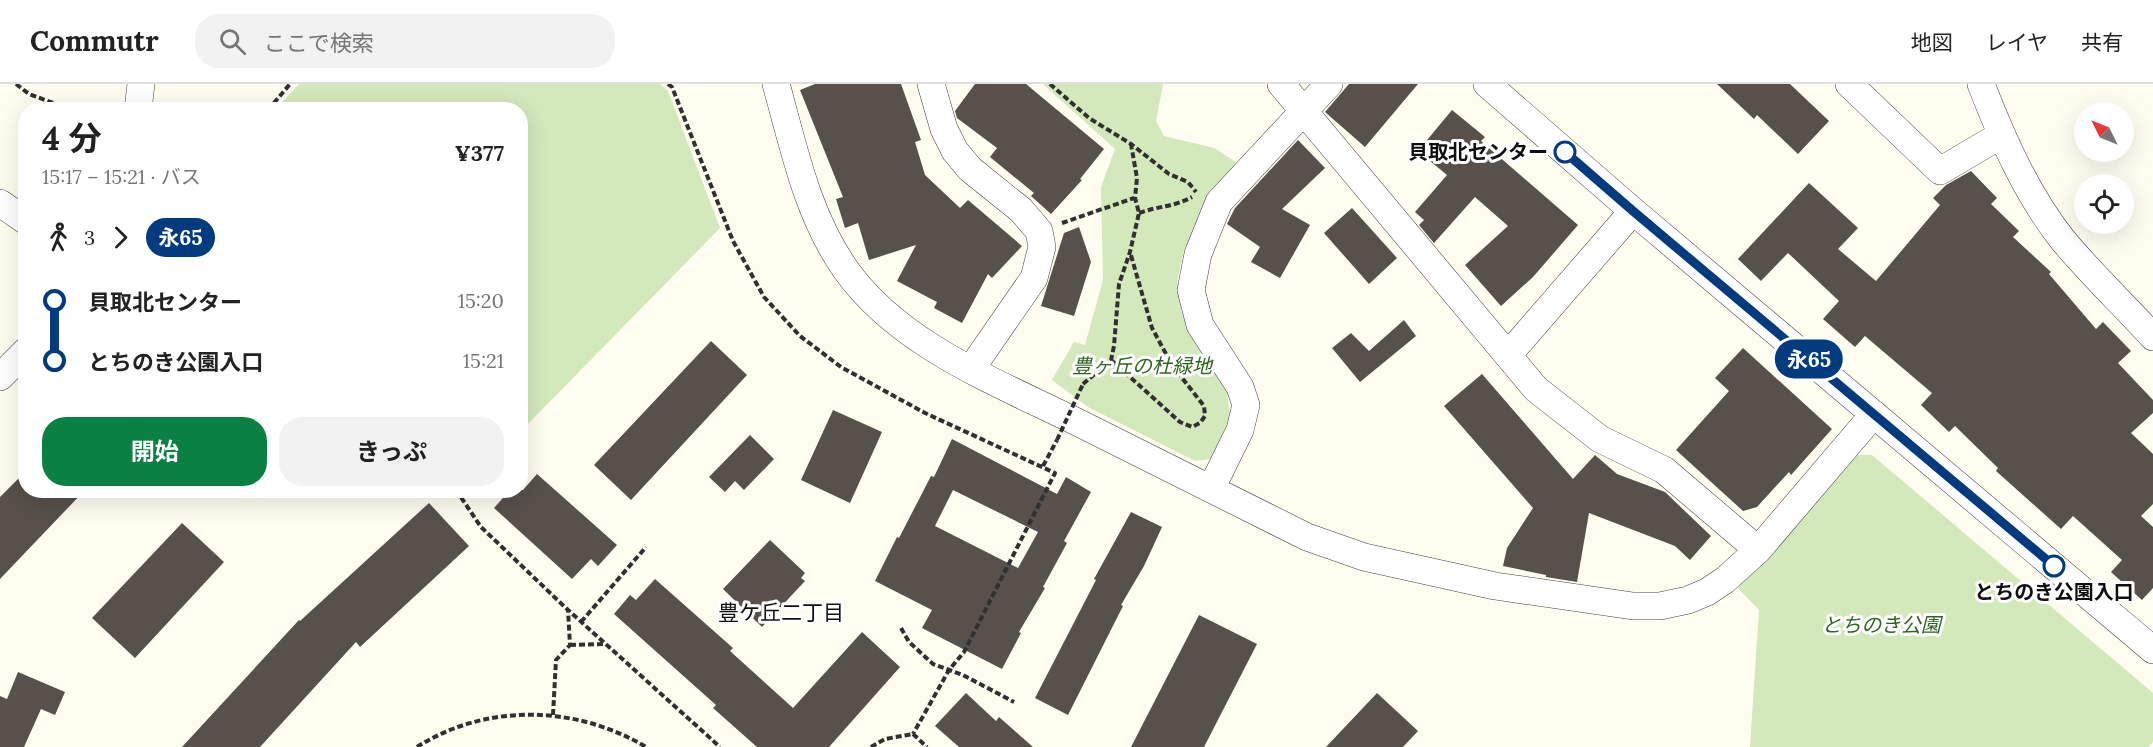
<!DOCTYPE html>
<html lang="ja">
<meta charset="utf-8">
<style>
body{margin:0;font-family:Lora,"Noto Sans JP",serif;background:#f2f2f2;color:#222;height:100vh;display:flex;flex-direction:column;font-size:22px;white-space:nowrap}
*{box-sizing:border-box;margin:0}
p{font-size:20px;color:#767676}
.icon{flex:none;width:33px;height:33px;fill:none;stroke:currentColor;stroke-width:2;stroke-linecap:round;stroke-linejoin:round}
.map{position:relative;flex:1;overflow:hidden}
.details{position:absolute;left:18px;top:18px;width:510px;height:396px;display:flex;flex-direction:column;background:#fff;border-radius:24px;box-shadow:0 6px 24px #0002}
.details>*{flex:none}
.badge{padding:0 12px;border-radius:20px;font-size:21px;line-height:39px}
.needle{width:39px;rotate:313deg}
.controls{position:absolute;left:2074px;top:18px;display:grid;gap:12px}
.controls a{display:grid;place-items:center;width:60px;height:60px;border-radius:50%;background:#fff;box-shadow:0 6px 24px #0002;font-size:30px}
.map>.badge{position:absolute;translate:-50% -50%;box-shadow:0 0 0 3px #fff}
.legs{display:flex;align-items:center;gap:9px;height:66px;padding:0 24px;font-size:20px}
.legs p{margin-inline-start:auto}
.head{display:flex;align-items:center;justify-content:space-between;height:102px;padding:0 24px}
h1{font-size:33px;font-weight:700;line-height:45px}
.button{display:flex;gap:12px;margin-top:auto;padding:12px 24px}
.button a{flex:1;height:69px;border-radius:24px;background:#0b8043;color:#fff;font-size:24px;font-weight:700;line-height:69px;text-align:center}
.button a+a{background:#f2f2f2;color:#222}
ul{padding:0 24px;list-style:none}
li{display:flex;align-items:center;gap:21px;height:60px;font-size:22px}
li i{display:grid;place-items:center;width:9px;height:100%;margin:0 8px;background:currentColor}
li i::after{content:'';width:15px;height:15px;margin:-8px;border:4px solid;border-radius:50%;background:#fff}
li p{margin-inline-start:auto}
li:first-child i{background:linear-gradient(#0000 50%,currentColor 0)}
li:last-child i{background:linear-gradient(currentColor 50%,#0000 0)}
header{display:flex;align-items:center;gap:36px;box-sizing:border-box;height:84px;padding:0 30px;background:#fff;border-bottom:2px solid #e0e0e0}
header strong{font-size:28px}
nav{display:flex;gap:33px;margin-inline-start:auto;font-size:21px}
.search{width:420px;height:54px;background:#f2f2f2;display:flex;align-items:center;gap:15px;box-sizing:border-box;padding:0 21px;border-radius:24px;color:#767676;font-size:22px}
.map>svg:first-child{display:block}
</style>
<header>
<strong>Commutr</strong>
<div class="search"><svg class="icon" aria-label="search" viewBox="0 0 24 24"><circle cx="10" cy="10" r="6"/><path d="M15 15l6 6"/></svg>ここで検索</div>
<nav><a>地図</a><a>レイヤ</a><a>共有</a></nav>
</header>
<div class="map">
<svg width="2153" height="663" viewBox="0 0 2153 663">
<rect width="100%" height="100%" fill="#fffcf0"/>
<path fill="#d3e8bb" d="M299,0H660L668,7L720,144L521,347L520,26L276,25Z
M1043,0H1163L1156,37L1164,52L1214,64L1239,80L1217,105L1184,166L1177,197L1182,230L1227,308L1230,333L1211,375L1195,377L1088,323L1052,296L1074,258L1085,261L1103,196L1101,103L1115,65Z
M1853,371H1872L2153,609V658L2148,663H1750L1759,526L1738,504Z"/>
<path fill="#57504b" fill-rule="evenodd" d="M815,0H901L921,56L915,58L925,91L960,124L968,116L1022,162L992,194L988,190L962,239L934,224L937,218L897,197L916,161L869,176L858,139L845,144L836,115L843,113L800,6Z
M975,0H1026L1104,65L1080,95L1082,96L1051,130L1031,112L1034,109L990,73L997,64L957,34L955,27Z
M1349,0H1418L1365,63L1325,28Z
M1717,0H1790L1829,37L1798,70L1757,31L1754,35Z
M1452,26L1485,53L1481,57L1578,141L1533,193L1501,222L1465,181L1508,142L1475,113L1434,159L1419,141L1424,136L1415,128L1447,91L1418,67Z
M1298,56L1325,84L1282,125L1310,141L1280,194L1251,178L1260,163L1227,140L1235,124Z
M1971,87L1997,114L1991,120L2019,147L2013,153L2051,188L2049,190L2096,245L2103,238L2131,267L2118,279L2153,316V329L2131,349L2153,370V420L2141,432L2153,443V504L2142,516L2111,488L2122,476L2073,432L2061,445L1996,387L1998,384L1955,342L1949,348L1921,321L1932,309L1865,252L1855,263L1823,235L1839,217L1788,169L1761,197L1738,175L1809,99L1858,144L1838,165L1876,197L1940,121L1933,114L1946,101Z
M1352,124L1397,174L1369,200L1324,149Z
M1079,143L1091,178L1074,232L1041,222L1064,149Z
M1404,236L1416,252L1360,298L1332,264L1351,249L1369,267Z
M711,257L747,291L631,416L594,381Z
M1743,264L1832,345L1791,391L1789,388L1757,423L1743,427L1676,366L1729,307L1715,294Z
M1482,290L1573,395L1595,371L1617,390L1665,408L1711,452L1690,476L1675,462L1589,429L1577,498L1546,493V491L1503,482L1507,464L1533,424L1444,322Z
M833,326L882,348L850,419L801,396Z
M750,351L774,375L744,406L735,397L725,408L709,393Z
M952,355L1057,410L1066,393L1091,408L1064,457L1067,459L1043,503L1045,504L1019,548L1021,549L1002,585L922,544L932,526L875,497L897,453L899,454L931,392L934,393ZM953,406L1038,448L1018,484L935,442Z
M26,387V406H85L0,495V413Z
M537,390L617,461L598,482L591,475L572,495L494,424L510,406H523Z
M429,419L469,462L360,563L356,558L260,663H182L299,536L300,537Z
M1131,428L1162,443L1144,482L1121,521L1123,522L1068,631L1035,614L1096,496L1094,495Z
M182,439L224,478L135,574L92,534Z
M770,456L805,489L801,494L805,497L762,543L723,505Z
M655,495L733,564L730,567L793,624L862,548L900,583L829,663H757L713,624L716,621L614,530L630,511L636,516Z
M1199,531L1257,560L1204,663H1131Z
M18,588L65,608L55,631L41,625L24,663H0V612L7,615Z
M966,609L996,637L999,633L1033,663H959L935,642Z
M1377,609L1418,647L1403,663H1326Z"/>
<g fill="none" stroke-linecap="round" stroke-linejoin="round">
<defs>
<path id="minor" d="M776,0C794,64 807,131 846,186C900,262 999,299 1079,339C1155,377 1231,415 1307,453L1364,473L1495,502L1633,522H1660L1688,516L1707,508L1725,496L1758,466L1874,330
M931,0L944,45L955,67L970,85L1021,126L1039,147L1042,163L1034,194L971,285
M1281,0L1536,305L1600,355L1664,386L1758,466
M1487,0L1633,127L2153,566
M1849,0L1940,87L2001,51
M1981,0C2002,54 2026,109 2062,155C2090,189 2123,220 2153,253
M138,26L141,0
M0,119L26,137
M1509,270L1633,127
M0,293L26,267
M1211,405L1240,346L1246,321L1240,303L1200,241L1191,206L1198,170L1219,118L1329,0"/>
</defs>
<use href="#minor" stroke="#414141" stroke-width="28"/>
<path stroke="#303030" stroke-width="4" stroke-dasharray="6 3" stroke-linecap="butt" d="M16,0L29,10L72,26
M668,0L672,3L733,157L764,213L800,252L841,283L925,329L1055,389L964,568L949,586L913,650
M1050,0L1089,34L1131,60L1169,90L1188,98L1196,108
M268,26L290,0
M1139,129C1158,122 1174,123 1192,113
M1062,139L1134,114
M1111,276L1180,338L1192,343L1200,339L1205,332L1204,322L1172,281L1152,244L1130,168
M1083,300L1111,276L1114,262L1119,200L1130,168L1139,129L1135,114L1137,94L1131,60
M1043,382L1057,356
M456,406L481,443L568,526L720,663
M581,538L646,463
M901,544L909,558L933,580L963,591L1014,618
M570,561L605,560
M553,631L556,576L570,561L568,526
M913,650L927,663
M417,663C486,619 576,621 646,663
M871,663L885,655L913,650"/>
<use href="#minor" stroke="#fff" stroke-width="27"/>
<path stroke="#303030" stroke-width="4" stroke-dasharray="6 3" stroke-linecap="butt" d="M1057,356L1083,300"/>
</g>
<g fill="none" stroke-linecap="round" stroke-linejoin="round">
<defs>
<path id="line-1" d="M1565,68L1633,127L2054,482"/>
</defs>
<use href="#line-1" stroke="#fff" stroke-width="14"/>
<use href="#line-1" stroke="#003b80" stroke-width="9"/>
</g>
<g fill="#fff" stroke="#003b80" stroke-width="3">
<circle cx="1565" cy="68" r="10"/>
<circle cx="2054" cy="482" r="10"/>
</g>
<g text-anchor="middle" stroke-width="6" stroke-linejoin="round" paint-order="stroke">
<g font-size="20" font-weight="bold" fill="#0e0e0e" stroke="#fff" text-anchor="end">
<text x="1548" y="75">貝取北センター</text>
<text x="2054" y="515" text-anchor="middle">とちのき公園入口</text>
</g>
<g font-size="20" font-style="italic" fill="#2f6520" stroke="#fff">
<text x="1142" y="289">豊ヶ丘の杜緑地</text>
<text x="1881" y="548">とちのき公園</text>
</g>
<g font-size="21" fill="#0e0e0e" stroke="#fff">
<text x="781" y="536">豊ケ丘二丁目</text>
</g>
</g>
</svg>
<div class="controls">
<a><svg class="needle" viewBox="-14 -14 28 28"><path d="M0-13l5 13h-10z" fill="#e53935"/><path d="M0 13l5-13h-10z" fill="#767676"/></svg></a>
<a><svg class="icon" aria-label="locate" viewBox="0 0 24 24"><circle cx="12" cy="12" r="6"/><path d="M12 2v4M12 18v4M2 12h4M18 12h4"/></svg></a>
</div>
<b class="badge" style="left:1809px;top:275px;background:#003b80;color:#fff">永65</b>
<section class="details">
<div class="head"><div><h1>4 分</h1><p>15:17 – 15:21 · バス</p></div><b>¥377</b></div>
<div class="legs"><svg class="icon" aria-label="walk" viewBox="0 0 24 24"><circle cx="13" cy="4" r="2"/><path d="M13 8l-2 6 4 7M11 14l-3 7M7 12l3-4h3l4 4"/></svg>3<svg class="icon" aria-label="forward" viewBox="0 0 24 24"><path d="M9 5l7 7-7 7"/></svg><b class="badge" style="background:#003b80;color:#fff">永65</b></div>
<ul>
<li><i style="color:#003b80"></i><b>貝取北センター</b><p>15:20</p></li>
<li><i style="color:#003b80"></i><b>とちのき公園入口</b><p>15:21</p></li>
</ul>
<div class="button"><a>開始</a><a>きっぷ</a></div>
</section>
</div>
